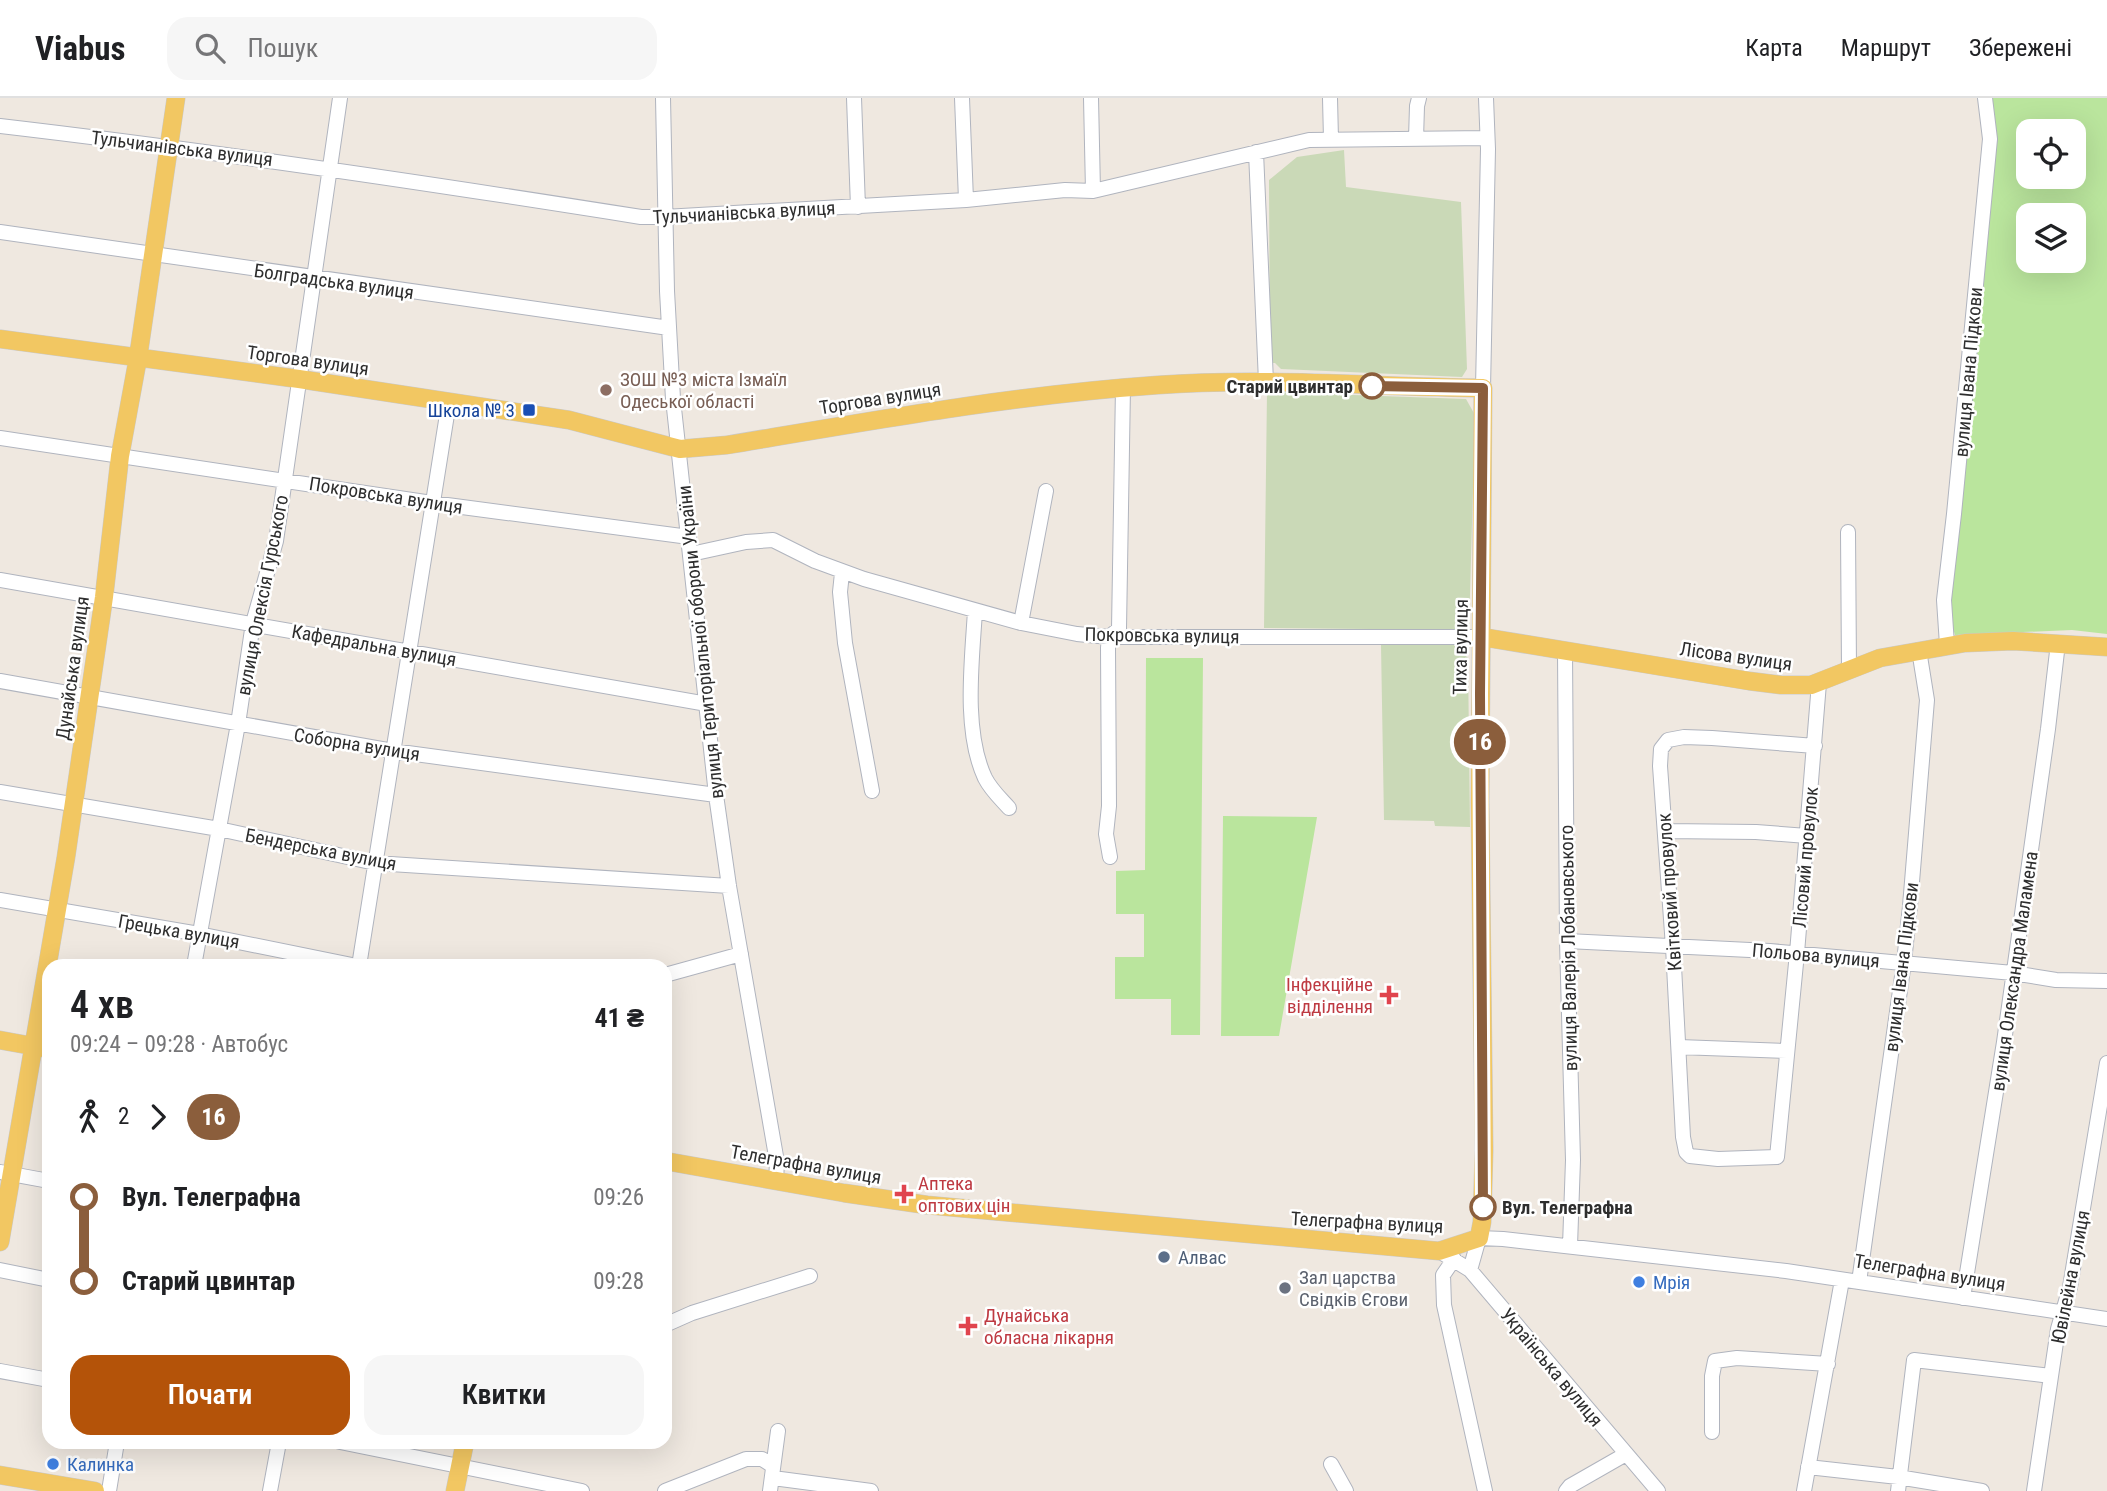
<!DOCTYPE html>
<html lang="uk">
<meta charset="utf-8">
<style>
body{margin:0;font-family:"Roboto Condensed",sans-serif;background:#f6f6f6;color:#202124;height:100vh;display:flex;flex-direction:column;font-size:26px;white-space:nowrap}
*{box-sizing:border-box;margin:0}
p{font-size:23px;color:#757577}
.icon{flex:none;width:38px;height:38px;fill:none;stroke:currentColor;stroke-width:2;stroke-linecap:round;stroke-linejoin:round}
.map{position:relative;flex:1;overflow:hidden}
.drawer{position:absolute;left:42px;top:861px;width:630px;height:490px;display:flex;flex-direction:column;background:#fff;border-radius:21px;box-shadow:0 7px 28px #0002}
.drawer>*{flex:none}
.badge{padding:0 14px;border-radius:23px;font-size:24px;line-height:46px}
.tools{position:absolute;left:2016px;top:21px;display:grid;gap:14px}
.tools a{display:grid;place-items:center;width:70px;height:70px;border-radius:14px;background:#fff;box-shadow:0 7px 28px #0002;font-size:35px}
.map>.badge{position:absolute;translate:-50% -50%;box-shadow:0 0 0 4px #fff}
.legs{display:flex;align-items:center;gap:10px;height:77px;padding:0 28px;font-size:23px}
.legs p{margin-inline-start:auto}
.summary{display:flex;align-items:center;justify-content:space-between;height:119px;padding:0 28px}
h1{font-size:38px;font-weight:600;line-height:52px}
.cta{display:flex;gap:14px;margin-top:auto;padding:14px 28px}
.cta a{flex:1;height:80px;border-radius:21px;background:#b45309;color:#fff;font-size:28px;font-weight:600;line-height:80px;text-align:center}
.cta a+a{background:#f6f6f6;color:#202124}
ul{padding:0 28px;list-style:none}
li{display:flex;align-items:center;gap:24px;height:84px;font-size:26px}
li i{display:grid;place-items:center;width:10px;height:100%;margin:0 9px;background:currentColor}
li i::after{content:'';width:18px;height:18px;margin:-9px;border:5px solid;border-radius:50%;background:#fff}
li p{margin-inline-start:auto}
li:first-child i{background:linear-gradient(#0000 50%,currentColor 0)}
li:last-child i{background:linear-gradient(currentColor 50%,#0000 0)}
header{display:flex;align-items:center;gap:42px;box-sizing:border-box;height:98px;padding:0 35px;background:#fff;border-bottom:2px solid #e0e0e0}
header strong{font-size:33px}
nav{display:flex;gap:38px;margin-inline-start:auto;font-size:24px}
.search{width:490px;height:63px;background:#f6f6f6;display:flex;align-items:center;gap:18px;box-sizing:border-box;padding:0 24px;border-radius:21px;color:#757577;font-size:26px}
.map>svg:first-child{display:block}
</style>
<header>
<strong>Viabus</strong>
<div class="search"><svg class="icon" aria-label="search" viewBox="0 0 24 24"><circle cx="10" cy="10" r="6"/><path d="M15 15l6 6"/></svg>Пошук</div>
<nav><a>Карта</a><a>Маршрут</a><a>Збережені</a></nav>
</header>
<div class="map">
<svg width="2107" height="1393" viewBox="0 0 2107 1393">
<rect width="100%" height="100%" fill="#efe8e0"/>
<path fill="#bae59d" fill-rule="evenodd" d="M1990,0H2107V536L2072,532L1955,537L1948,513ZM2028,33H2074V79H2028ZM2028,117H2074V163H2028Z
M1146,560H1203L1200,937H1171V901H1115V859H1144V816H1116V773L1145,772Z
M1223,718L1317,719L1279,938H1221Z"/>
<path fill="#cad9b7" d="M1344,52L1346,89L1461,104L1467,271L1462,279L1281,271L1275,265H1270L1269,82L1297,59Z
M1267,294L1466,301L1475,317L1469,532L1264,530Z
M1381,547H1454L1468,560L1470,729L1435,728L1434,723L1384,722Z"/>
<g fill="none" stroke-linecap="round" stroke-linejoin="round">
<defs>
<path id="minor" d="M663,0L667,193L673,301L716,697L729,788L777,1064L776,1083
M854,0L858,109
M962,0L966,102
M1091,0L1093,93
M1330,0L1331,41
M0,28C214,53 427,85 641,119H664L966,102L1065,92L1093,93L1309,42L1487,40
M1416,41L1417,8L1419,0
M1256,54L1266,284
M0,134L669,230
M1483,290L1488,51L1486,0
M0,340L432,405L689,439
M1848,434L1849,571
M691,456L746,444L773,442L815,463L864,481L1021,525L1077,536L1109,539H1482
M842,475L840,494L845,545L872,693
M0,482L707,606
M975,513C972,563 963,633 985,680C991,692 1001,701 1009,710
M1021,525L1046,393
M1947,547L1944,502L1954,416L1990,41L1985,0
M1565,553L1567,843L1573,1062L1570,1148
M0,583L393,653L716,697
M1815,648L1712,640L1684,639L1668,642L1661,651L1660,668L1673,849L1683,1039L1686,1054L1690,1058L1718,1061L1777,1059L1797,855L1819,585
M0,694L219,731L375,765L729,788
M1665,733L1756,734L1807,738
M1110,759L1106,736L1109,708L1108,550L1109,539L1119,531L1123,289
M0,802L199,836L357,868
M1567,843L1770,853L2013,875L2056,882L2107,883
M194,868L238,626L253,525L276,443L340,0
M359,868L449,304
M665,877L741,856
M1679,949L1787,953
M0,1074L49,1083
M1439,1153L1470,1172L1658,1393
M1454,1161L1443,1177L1444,1207L1485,1393
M0,1172L49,1182
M1470,1172L1479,1140L1503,1141L1786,1173L2107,1221
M1859,1184L1904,864L1910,808L1927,602L1919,552
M1963,1200L2004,944L2048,631L2058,545
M665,1227L692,1215L810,1178
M0,1273L49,1282
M1712,1334V1278L1715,1263L1737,1260L1828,1266
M340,1344L582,1393
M1331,1366L1346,1393
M1808,1369L1898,1379L1982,1393
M773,1380L871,1393
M109,1393L117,1344
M270,1393L279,1344
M665,1393L746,1361H762L773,1368
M770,1393L778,1333
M1566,1393L1570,1388L1626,1356
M1804,1393L1842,1182
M1898,1393L1914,1262L2051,1278
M2034,1393L2058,1231L2070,1189L2107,965"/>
<path id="major" d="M0,241L299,281L569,322L680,351L727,347C870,323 1013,297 1158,287C1266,279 1375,289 1483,290L1480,704L1484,1052L1482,1124L1479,1140L1439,1153L927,1107L844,1095L665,1063
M1482,539L1749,583L1781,587H1811L1880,560L1965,545L2013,543L2107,549
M0,942L49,951
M0,1144L66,759L104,499L120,358L138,260L176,0
M0,1377L95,1393
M455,1393L465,1344"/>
</defs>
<use href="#minor" stroke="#b0b4be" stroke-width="16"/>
<use href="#major" stroke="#c9c9c9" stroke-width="19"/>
<use href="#minor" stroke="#fff" stroke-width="14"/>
<use href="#major" stroke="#f2c762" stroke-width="18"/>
</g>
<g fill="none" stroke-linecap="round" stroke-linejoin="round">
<defs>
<path id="line-1" d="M1372,288L1483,290L1480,596L1483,1109"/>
</defs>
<use href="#line-1" stroke="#fff" stroke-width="16"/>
<use href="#line-1" stroke="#8b5e3c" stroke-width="10"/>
</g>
<g fill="#fff" stroke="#8b5e3c" stroke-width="3.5">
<circle cx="1372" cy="288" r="12"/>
<circle cx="1483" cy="1109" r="12"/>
</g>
<circle fill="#8d6e63" stroke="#fff" stroke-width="2.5" cx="606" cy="292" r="7"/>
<rect fill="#1a4fb4" stroke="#fff" stroke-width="2.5" x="522" y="305" width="14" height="14" rx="3.5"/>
<g fill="#e0444e" stroke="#fff" stroke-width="2.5">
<path d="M1385.5 886.5h7v7h7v7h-7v7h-7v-7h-7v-7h7z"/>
<path d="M900.5 1085.5h7v7h7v7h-7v7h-7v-7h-7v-7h7z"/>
<path d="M964.5 1217.5h7v7h7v7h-7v7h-7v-7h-7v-7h7z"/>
</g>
<circle fill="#5c6f8a" stroke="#fff" stroke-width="2.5" cx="1164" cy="1159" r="7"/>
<g fill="#3f7fe0" stroke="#fff" stroke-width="2.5">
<circle cx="1639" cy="1184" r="7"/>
<circle cx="53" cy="1366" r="7"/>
</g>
<circle fill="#6b7280" stroke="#fff" stroke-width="2.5" cx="1285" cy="1190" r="7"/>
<g text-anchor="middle" stroke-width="5" stroke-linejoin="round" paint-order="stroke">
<g font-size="19" fill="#2e2e2e" stroke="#fff">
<text transform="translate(182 50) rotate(7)" y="7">Тульчианівська вулиця</text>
<text transform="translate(744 114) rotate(-3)" y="7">Тульчианівська вулиця</text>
<text transform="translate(334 183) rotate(8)" y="7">Болградська вулиця</text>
<text transform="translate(308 262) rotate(8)" y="7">Торгова вулиця</text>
<text transform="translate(1968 274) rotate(-85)" y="7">вулиця Івана Підкови</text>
<text transform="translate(880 300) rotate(-9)" y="7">Торгова вулиця</text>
<text transform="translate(386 397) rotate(9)" y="7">Покровська вулиця</text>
<text transform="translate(262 497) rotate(-79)" y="7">вулиця Олексія Гурського</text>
<text transform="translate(1162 537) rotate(1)" y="7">Покровська вулиця</text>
<text transform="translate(700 544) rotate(-96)" y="7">вулиця Територіальної оборони України</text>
<text transform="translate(374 547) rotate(10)" y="7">Кафедральна вулиця</text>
<text transform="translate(1460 549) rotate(-89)" y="7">Тиха вулиця</text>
<text transform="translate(1736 558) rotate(8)" y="7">Лісова вулиця</text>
<text transform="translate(72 570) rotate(-82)" y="7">Дунайська вулиця</text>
<text transform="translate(357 646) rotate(9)" y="7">Соборна вулиця</text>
<text transform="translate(321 751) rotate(11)" y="7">Бендерська вулиця</text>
<text transform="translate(1805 759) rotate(-85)" y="7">Лісовий провулок</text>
<text transform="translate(1669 794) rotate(-94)" y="7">Квітковий провулок</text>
<text transform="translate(179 833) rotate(10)" y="7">Грецька вулиця</text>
<text transform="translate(1568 850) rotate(-91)" y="7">вулиця Валерія Лобановського</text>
<text transform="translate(1816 857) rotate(5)" y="7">Польова вулиця</text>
<text transform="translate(1901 869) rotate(-83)" y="7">вулиця Івана Підкови</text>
<text transform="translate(2014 873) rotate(-82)" y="7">вулиця Олександра Маламена</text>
<text transform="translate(806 1066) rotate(10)" y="7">Телеграфна вулиця</text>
<text transform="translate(1367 1124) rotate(3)" y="7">Телеграфна вулиця</text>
<text transform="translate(1930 1174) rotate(9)" y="7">Телеграфна вулиця</text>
<text transform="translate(2070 1179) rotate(-79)" y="7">Ювілейна вулиця</text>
<text transform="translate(1552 1269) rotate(50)" y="7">Українська вулиця</text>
</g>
<g font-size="19" fill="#785e54" stroke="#fff" text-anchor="start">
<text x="620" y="288">ЗОШ №3 міста Ізмаїл<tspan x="620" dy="22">Одеської області</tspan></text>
</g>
<g font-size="19" font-weight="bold" fill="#2e2e2e" stroke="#fff" text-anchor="end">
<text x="1353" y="295">Старий цвинтар</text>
<text x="1502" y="1116" text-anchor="start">Вул. Телеграфна</text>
</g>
<g font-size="19" fill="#164399" stroke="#fff" text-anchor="end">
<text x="515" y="319">Школа № 3</text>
</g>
<g font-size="19" fill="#be3a42" stroke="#fff" text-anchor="start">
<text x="1373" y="893" text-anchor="end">Інфекційне<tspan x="1373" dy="22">відділення</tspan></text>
<text x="918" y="1092">Аптека<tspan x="918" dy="22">оптових цін</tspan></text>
<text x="984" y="1224">Дунайська<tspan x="984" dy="22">обласна лікарня</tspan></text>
</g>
<g font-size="19" fill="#4e5e75" stroke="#fff" text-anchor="start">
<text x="1178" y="1166">Алвас</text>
</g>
<g font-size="19" fill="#5b616d" stroke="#fff" text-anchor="start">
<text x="1299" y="1186">Зал царства<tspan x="1299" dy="22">Свідків Єгови</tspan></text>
</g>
<g font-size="19" fill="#366cbe" stroke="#fff" text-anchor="start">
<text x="1653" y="1191">Мрія</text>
<text x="67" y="1373">Калинка</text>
</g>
</g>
</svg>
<div class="tools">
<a><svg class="icon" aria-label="locate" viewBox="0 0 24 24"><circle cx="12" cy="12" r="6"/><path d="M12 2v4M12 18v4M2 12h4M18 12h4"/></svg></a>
<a><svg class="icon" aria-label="layers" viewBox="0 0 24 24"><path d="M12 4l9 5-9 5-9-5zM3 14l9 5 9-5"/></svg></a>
</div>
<b class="badge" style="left:1480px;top:644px;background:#8b5e3c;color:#fff">16</b>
<section class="drawer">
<div class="summary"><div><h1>4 хв</h1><p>09:24 – 09:28 · Автобус</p></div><b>41 ₴</b></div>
<div class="legs"><svg class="icon" aria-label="walk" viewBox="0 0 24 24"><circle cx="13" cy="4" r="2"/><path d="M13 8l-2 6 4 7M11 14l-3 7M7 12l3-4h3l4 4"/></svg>2<svg class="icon" aria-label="forward" viewBox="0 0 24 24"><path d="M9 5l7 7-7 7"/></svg><b class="badge" style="background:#8b5e3c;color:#fff">16</b></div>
<ul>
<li><i style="color:#8b5e3c"></i><b>Вул. Телеграфна</b><p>09:26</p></li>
<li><i style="color:#8b5e3c"></i><b>Старий цвинтар</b><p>09:28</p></li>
</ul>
<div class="cta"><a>Почати</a><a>Квитки</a></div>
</section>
</div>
